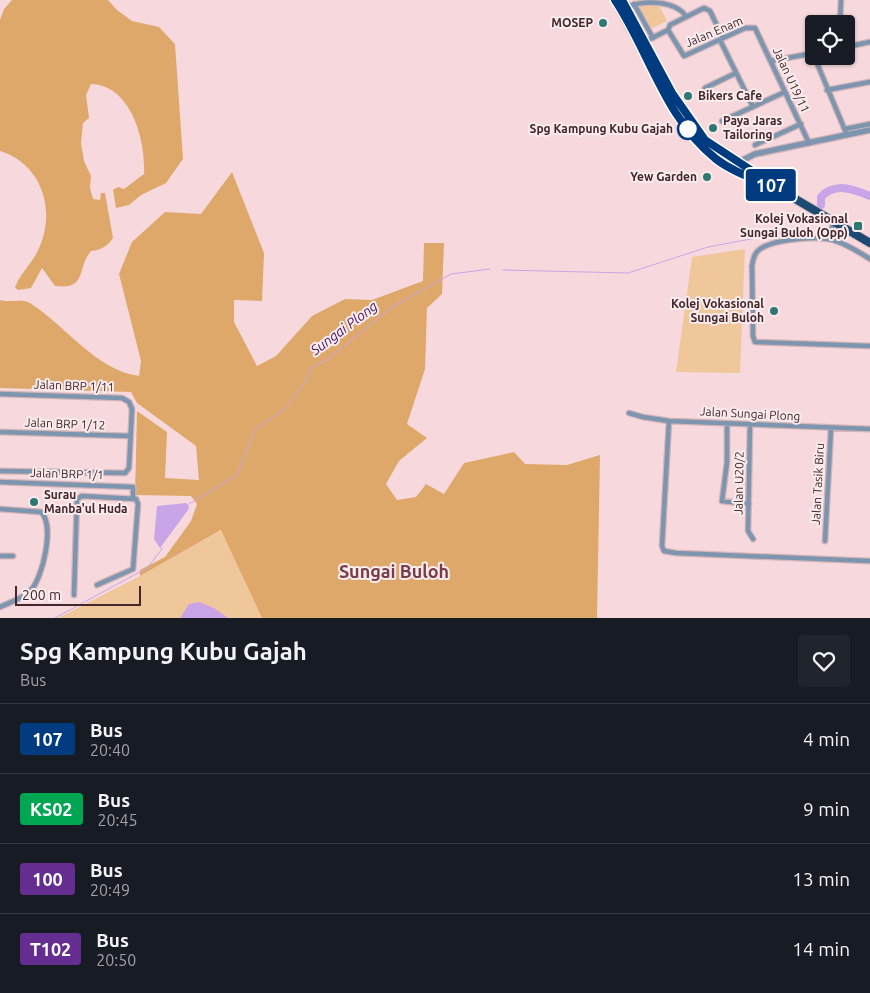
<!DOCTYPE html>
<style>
body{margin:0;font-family:Ubuntu,sans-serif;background:#20242c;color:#f1f3f6;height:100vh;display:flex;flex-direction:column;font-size:19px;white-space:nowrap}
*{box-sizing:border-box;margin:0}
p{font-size:16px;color:#9ea1a6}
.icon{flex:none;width:28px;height:28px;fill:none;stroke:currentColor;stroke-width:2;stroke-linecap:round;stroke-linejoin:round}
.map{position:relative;height:618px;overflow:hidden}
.details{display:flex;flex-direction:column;background:#171b24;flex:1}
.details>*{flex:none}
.badge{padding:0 10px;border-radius:4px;font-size:18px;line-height:32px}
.buttons{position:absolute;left:805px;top:15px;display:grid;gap:10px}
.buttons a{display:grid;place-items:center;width:50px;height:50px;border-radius:5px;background:#171b24;box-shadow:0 1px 4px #0004;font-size:25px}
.scale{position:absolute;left:15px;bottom:12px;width:126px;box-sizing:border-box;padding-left:5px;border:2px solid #42272c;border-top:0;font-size:14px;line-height:18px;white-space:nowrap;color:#42272c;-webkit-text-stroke:4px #faebec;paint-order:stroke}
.map>.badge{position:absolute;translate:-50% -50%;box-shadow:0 0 0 2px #fff}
.round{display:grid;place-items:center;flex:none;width:52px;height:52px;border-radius:5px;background:#20242c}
.headline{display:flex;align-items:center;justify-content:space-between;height:85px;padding:0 20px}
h1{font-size:24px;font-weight:700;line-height:38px}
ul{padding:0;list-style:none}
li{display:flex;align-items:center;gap:15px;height:70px;padding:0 20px;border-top:1px solid #363941}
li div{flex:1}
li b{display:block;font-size:19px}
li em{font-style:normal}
li .badge{min-width:55px;font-weight:700;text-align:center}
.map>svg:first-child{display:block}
</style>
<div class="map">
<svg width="870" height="618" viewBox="0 0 870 618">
<rect width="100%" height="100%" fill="#f7d9dd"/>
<path fill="#efc79b" d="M641,5H659L667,21L650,29L638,9Z
M745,249L740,373L676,372L692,257Z
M222,530L262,618H58L140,576Z"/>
<path fill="#dfa86b" d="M12,0H108L117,10L132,21L159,27L175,44L183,159L166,183L141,195L129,205L116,208L113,190L118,187L124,189L144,174C146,140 131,85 91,84L86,95L89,118L83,123L81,143L84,161L91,176L90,188L93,199L100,200L101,193H105L113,238C108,246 99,251 91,251C76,269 88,290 55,286L42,268L31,288L18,290L15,288C18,277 29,266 35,256C58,217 45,165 0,151V20L4,9Z
M232,172L264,253L262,301L234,300V322L257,366L276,356L312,316L345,299L372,300L423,281L424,243H444L442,294L427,308L425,369L407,424L427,438L399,461L386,484L397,500L416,497L426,484L444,494L464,463L514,452L525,464L567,465L600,455L597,618H262L221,530L140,576V570L165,557L191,521L197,504L191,496L135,495L137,411L167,432L165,478L199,480L196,446L137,403L131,392L0,388V300C9,303 23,298 30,303C65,325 97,371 139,376L141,361L119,274L132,242L165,212L201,214Z"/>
<path fill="#c9a5e8" d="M186,503L189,506L188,510L160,548L154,539L157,506Z
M199,602L214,608L228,618H180L189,604Z"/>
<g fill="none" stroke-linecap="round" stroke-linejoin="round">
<path stroke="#c9a5e8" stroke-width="1" d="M794,232L807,228L816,218
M503,270L628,273L708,247L788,232
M189,504L237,475L255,429L284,410L305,382L311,368L328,359L392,307L451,274L490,269
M55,618L147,568L162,549L160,546"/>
<path stroke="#c9a5e8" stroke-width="8" d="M821,205V197C835,182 853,189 870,196"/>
<defs>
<path id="minor" d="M634,4L653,38
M626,7C645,0 674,0 686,16
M840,24L841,0
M668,30L684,56L745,28H755L809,143
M720,40L753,107
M644,42L668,30L670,25L704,8L710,11L723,38
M846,47L870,42
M814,56L847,135
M771,61L814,53
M705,88L736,73
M827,90L870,82
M722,121L785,92
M845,129L870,124
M755,145L801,124
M826,238L835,222
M836,241L843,227
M870,259C859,252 848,245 836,241C819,235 775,239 760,249C754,253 753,260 752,266L753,336L755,342L870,346
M0,394L122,398L129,402L132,409L129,468L125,473L0,471
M629,413L643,417L669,421L870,429
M669,421L662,546L664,551L676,553L870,561
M727,424V462L722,501L749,504
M750,425L748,531L753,539
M0,432L130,436
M0,482L133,487V498
M0,509L41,512C55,525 43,577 31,590C22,599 11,602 0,607
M825,541L831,428
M0,556H13
M74,595L77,499L82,496L136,499L138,504L133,569L97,585"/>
<path id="tertiary" d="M737,163L755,154L870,130"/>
<path id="trunk" d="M615,0L646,57
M622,0L672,93L705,140L775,187L870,243
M656,76C684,128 710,166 768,184"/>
</defs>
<use href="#minor" stroke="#d3b5ba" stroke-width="7"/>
<use href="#tertiary" stroke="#d3b5ba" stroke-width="8"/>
<use href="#trunk" stroke="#d3b5ba" stroke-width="10"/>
<use href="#minor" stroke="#7d95ae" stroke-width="4.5"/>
<use href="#tertiary" stroke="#7d95ae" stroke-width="5.5"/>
<use href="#trunk" stroke="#1c4a72" stroke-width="8"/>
</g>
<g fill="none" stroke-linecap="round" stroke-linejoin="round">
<defs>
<path id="line" d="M615,0C649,51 665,119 716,159C733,172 755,180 775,186L705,140L672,93L622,0"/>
</defs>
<use href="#line" stroke="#fff" stroke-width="11"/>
<use href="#line" stroke="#003b80" stroke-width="8"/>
</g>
<g fill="#2f7772" stroke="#faebec" stroke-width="2">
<circle cx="603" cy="23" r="5"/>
<circle cx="688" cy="96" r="5"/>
<circle cx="713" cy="128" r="5"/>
<circle cx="707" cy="177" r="5"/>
<rect x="853" y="221" width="10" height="10" rx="2.5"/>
<circle cx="774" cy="311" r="5"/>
<circle cx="34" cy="502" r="5"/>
</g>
<circle fill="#fff" stroke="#003b80" stroke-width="2.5" cx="688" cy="129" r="10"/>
<g text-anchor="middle" stroke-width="4" stroke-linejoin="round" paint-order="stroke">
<g font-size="12" font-weight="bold" fill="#42272c" stroke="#faebec" text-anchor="end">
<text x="593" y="27">MOSEP</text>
<text x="698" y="100" text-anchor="start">Bikers Cafe</text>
<text x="723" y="125" text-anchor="start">Paya Jaras<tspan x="723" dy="14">Tailoring</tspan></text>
<text x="697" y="181">Yew Garden</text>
<text x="848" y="223">Kolej Vokasional<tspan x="848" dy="14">Sungai Buloh (Opp)</tspan></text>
<text x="764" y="308">Kolej Vokasional<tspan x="764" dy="14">Sungai Buloh</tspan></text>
<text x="44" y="499" text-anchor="start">Surau<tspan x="44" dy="14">Manba'ul Huda</tspan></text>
</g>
<g font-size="12" fill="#42272c" stroke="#faebec">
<text transform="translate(714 32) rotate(-23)" y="4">Jalan Enam</text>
<text transform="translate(791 80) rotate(65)" y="4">Jalan U19/11</text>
<text transform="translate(74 386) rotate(2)" y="4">Jalan BRP 1/11</text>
<text transform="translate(750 414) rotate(3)" y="4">Jalan Sungai Plong</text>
<text transform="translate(65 424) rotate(2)" y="4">Jalan BRP 1/12</text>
<text transform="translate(67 474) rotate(2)" y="4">Jalan BRP 1/1</text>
<text transform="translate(739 483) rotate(-89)" y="4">Jalan U20/2</text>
<text transform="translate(818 484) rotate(-87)" y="4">Jalan Tasik Biru</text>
</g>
<g font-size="12" font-weight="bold" fill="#42272c" stroke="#faebec" text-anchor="end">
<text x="673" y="133">Spg Kampung Kubu Gajah</text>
</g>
<g font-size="14" font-style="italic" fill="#451564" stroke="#faebec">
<text transform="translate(344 328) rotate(-37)" y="5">Sungai Plong</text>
</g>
<g font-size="18" font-weight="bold" fill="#783d48" stroke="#faebec">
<text x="394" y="578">Sungai Buloh</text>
</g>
</g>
</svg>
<div class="buttons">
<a><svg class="icon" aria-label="locate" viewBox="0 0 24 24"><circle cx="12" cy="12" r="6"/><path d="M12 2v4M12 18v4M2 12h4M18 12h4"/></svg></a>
</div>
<div class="scale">200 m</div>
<b class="badge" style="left:771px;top:185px;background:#003b80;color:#fff">107</b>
</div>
<section class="details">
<div class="headline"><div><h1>Spg Kampung Kubu Gajah</h1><p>Bus</p></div><a class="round"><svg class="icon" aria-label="heart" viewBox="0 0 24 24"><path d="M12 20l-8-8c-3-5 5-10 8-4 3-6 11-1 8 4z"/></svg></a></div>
<ul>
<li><span class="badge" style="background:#003b80;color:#fff">107</span><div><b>Bus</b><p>20:40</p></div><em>4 min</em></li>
<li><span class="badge" style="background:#00a651;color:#fff">KS02</span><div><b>Bus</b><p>20:45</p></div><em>9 min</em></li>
<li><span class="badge" style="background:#662d91;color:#fff">100</span><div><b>Bus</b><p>20:49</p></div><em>13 min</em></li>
<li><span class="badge" style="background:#662d91;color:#fff">T102</span><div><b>Bus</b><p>20:50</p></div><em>14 min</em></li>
</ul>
</section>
